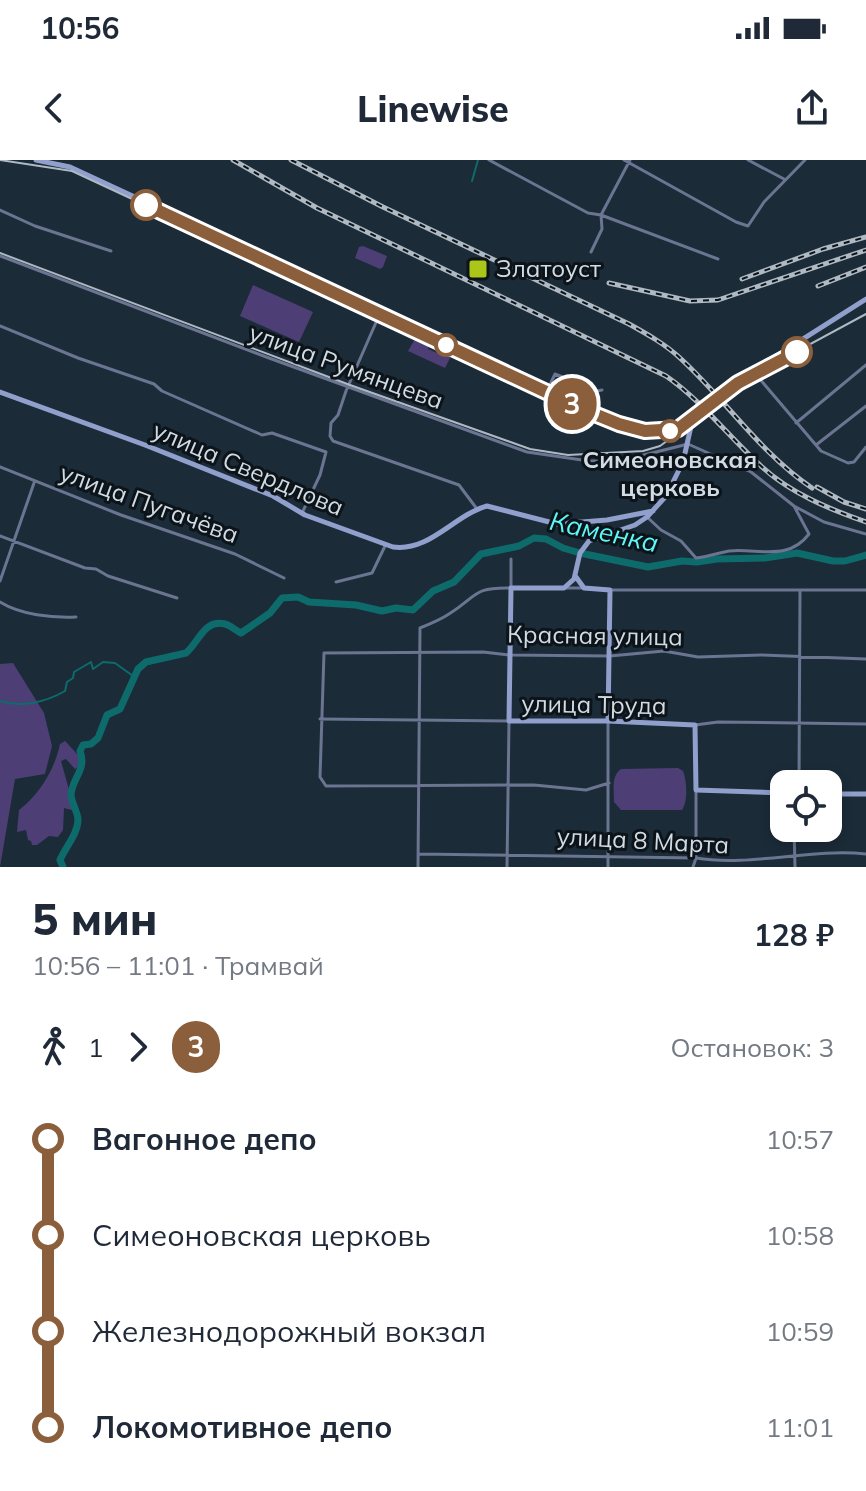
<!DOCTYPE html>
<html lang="ru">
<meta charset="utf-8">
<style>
body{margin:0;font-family:Mulish,sans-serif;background:#f2f2f3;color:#1f2937;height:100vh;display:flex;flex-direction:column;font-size:30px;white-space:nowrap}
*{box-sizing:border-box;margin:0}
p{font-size:26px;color:#747a83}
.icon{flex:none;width:44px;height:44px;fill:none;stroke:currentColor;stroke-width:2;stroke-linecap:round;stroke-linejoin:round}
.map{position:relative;height:707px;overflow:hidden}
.panel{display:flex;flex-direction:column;background:#fff;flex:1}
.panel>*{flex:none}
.badge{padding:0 16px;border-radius:26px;font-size:28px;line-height:52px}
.tools{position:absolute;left:770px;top:610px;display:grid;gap:16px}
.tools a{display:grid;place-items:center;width:72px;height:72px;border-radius:16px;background:#fff;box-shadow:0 4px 12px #0003;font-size:40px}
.map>.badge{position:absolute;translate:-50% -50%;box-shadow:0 0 0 4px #fff}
.legs{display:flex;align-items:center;gap:12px;height:88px;padding:0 32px;font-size:26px}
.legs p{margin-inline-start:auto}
.summary{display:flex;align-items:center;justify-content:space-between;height:136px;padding:0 32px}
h1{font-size:44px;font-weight:800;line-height:60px}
ul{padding:0 32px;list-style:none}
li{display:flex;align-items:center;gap:28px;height:96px;font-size:30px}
li i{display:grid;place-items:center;width:12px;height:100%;margin:0 10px;background:currentColor}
li i::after{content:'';width:20px;height:20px;margin:-10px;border:6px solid;border-radius:50%;background:#fff}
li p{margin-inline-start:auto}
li:first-child i{background:linear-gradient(#0000 50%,currentColor 0)}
li:last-child i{background:linear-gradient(currentColor 50%,#0000 0)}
.status{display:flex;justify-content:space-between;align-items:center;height:56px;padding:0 40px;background:#fff;direction:ltr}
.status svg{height:22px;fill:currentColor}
header{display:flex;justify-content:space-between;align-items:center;height:104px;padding:0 32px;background:#fff;font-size:36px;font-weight:800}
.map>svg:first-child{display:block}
</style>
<div class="status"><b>10:56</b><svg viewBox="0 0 49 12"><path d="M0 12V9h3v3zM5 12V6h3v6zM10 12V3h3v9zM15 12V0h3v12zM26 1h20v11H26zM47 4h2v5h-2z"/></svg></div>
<header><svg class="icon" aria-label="back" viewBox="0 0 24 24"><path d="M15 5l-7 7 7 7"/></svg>Linewise<svg class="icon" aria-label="share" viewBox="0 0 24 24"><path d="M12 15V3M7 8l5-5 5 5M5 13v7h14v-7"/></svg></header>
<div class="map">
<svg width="866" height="707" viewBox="0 0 866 707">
<rect width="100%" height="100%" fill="#1b2b38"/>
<path fill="#4e3e76" d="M363,86L387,96L383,107L380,109L355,98L359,87Z
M253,125L313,152L299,182L240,156Z
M415,179L429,183L428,189L437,193L441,189L452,194L445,208L408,191Z
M13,503L44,553L52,586L45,614L15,619L0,707V504Z
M65,581L80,597L79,606L75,609L66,599L61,601L75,651L64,648L63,670L58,677L49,676L37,685H32L31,681L28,680L26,670L17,672L19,650C39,635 55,609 60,584Z
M678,608L683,611C687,621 688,641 682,650H621L614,642C614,630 611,616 621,609Z"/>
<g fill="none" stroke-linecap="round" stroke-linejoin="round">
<path stroke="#0e6b6b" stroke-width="2" d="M472,21L478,0
M0,541C21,548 46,542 65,531L67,522L73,518L74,512L91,502L93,509L103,502L115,503L133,516"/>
<path stroke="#0e6b6b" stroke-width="7" d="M63,707L60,700C66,686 78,674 78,659C77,650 71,642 71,634C73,617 87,609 80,591L83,585L91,584L98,578L107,555L120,549L138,509L146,502L186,493C199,482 204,459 225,464C230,465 235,470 241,473L270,453L282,438L298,437L309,442L356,445L382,451L396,448L413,450L433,431L454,422L481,394L519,386L534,378L546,379L563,388L580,393L648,407L682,401L697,402L717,399L765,398L797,393L833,401H845L866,395"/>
<path stroke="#6b7490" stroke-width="3" d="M489,0L588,53L601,55L718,99
M624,0L736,62L748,66L764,42L805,0
M748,0L784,19
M0,50L35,66L111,91
M591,92L602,69L601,55L630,0
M0,96L269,198L527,292L589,301H609L628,299L688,284L751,312L794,346L809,374C788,402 758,388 729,391C718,393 707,397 696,398L681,381L661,370L647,357
M381,151L346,231L338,255L331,263L330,276L333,281L459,325L477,349
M0,166L78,198L154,224L162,231L262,275L272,273L326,292L320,315L303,351
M753,211L821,291L848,303L854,302L866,287
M548,229L555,214L597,231L602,230
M796,263L866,205
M816,285L866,246
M0,307L121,355L235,394L284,418
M794,346L824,362L866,374
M0,376L85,408L96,409L108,416L177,438
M0,421L34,323
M336,422L372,413L386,384
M564,428H584
M610,430H866
M0,442C21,455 52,458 76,457
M320,559L509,561L507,707
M695,565L718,562L866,564
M609,623L586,630L534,625L326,626L320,617L324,493L483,492L509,495L610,496L664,491L698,497L761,495L866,499
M799,624L800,430
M794,668L795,707
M418,694L696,698C750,707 811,688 866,694
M418,707L420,468C430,464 440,460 449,454C478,436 472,427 511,428V399
M608,707V563
M693,707L696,698V630"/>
<path stroke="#909fcb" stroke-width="5" d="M36,0L70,7L605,255L649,268H665L676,265L732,224L866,139
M0,232L145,285L273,336L305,355L393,387C430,392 454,355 487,346L557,364L607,360L653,351
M690,257L692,262L683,302L666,336L647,357L635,365L589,381L580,393L574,419L564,428H511L509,561H608L695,565L696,630L784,633
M576,417L584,428L610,430L608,561
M828,634H866"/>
<path stroke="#aeb9c3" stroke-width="2" d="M0,0L72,11L587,251L645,271L678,269L738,223L866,154
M0,93L350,225L530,289L568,295L643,291L660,286L682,270"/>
<defs>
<path id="rail" d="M233,0L317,48L666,216C702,241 728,276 761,306C790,333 829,349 866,362
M291,0L383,47L629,164C647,174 665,184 680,198C726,240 760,293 812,328
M742,119L823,89L866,77
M609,123L690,141L718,140L866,90
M818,126L866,107
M817,327L844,342L866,349"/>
</defs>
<use href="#rail" stroke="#aeb9c3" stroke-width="5"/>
<use href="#rail" stroke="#0c1319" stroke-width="2" stroke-dasharray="6" stroke-linecap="butt"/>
</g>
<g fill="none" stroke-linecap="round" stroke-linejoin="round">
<defs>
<path id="line-1" d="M146,45L587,251L619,264L645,271L678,269L738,223L797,192"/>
</defs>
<use href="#line-1" stroke="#fff" stroke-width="18"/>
<use href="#line-1" stroke="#8b5e3c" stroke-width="12"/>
</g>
<g fill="#fff" stroke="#8b5e3c" stroke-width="4">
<circle cx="146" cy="45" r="14"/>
<circle cx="446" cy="185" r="10"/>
<circle cx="797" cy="192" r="14"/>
<circle cx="670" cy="271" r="10"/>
</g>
<rect fill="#aac719" stroke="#0c1319" stroke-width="3" x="468" y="99" width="20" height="20" rx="4"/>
<g text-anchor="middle" stroke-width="6" stroke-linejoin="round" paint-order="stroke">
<g font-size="24" fill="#d1dbe4" stroke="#0c1319" text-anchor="start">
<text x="496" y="117">Златоуст</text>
</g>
<g font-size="24" fill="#d1dbe4" stroke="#0c1319">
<text transform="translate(346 207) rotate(20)" y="8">улица Румянцева</text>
<text transform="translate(248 309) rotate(23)" y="8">улица Свердлова</text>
<text transform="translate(149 344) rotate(20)" y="8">улица Пугачёва</text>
<text transform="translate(595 476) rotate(1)" y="8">Красная улица</text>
<text transform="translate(594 545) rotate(1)" y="8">улица Труда</text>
<text transform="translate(643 681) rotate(3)" y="8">улица 8 Марта</text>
</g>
<g font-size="24" font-weight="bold" fill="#d1dbe4" stroke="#0c1319">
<text x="670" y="308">Симеоновская<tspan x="670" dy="28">церковь</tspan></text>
</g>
<g font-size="26" font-style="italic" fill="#5df7f7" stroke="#0c1319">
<text transform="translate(604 372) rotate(12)" y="9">Каменка</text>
</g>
</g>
</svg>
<div class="tools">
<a><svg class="icon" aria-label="locate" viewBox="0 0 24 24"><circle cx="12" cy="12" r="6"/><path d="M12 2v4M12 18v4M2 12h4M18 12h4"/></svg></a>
</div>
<b class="badge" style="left:572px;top:244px;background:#8b5e3c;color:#fff">3</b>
</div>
<section class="panel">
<div class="summary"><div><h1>5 мин</h1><p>10:56 – 11:01 · Трамвай</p></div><b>128 ₽</b></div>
<div class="legs"><svg class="icon" aria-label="walk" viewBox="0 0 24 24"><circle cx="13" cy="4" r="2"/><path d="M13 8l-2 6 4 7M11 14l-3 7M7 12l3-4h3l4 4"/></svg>1<svg class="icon" aria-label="forward" viewBox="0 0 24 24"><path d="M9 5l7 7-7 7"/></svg><b class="badge" style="background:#8b5e3c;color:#fff">3</b><p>Остановок: 3</p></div>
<ul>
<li><i style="color:#8b5e3c"></i><b>Вагонное депо</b><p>10:57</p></li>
<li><i style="color:#8b5e3c"></i><span>Симеоновская церковь</span><p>10:58</p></li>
<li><i style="color:#8b5e3c"></i><span>Железнодорожный вокзал</span><p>10:59</p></li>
<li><i style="color:#8b5e3c"></i><b>Локомотивное депо</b><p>11:01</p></li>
</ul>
</section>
